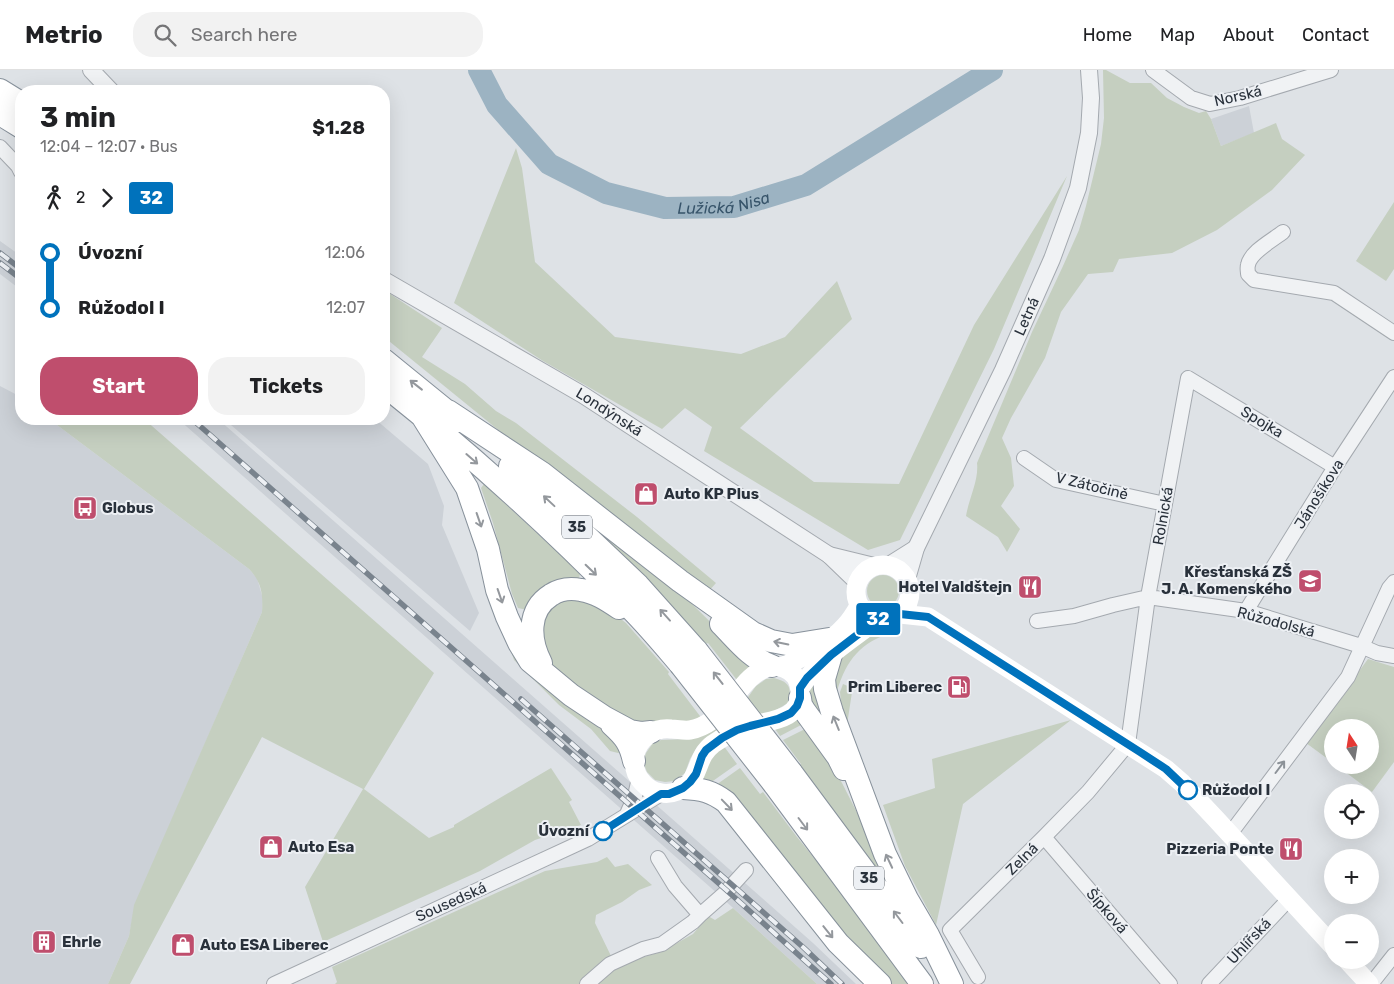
<!DOCTYPE html>
<meta charset="utf-8">
<style>
body{margin:0;font-family:Rubik,sans-serif;background:#f2f2f2;color:#202124;height:100vh;display:flex;flex-direction:column;font-size:19px;white-space:nowrap}
*{box-sizing:border-box;margin:0}
p{font-size:16px;color:#757577}
.icon{flex:none;width:28px;height:28px;fill:none;stroke:currentColor;stroke-width:2;stroke-linecap:round;stroke-linejoin:round}
.map{position:relative;flex:1;overflow:hidden}
.side{position:absolute;left:15px;top:15px;width:375px;height:340px;display:flex;flex-direction:column;background:#fff;border-radius:20px;box-shadow:0 5px 20px #0002}
.side>*{flex:none}
.badge{padding:0 10px;border-radius:4px;font-size:18px;line-height:32px}
.needle{width:32px;rotate:348deg}
.controls{position:absolute;left:1324px;top:649px;display:grid;gap:10px}
.controls a{display:grid;place-items:center;width:55px;height:55px;border-radius:50%;background:#fff;box-shadow:0 5px 20px #0002;font-size:25px}
.map>.badge{position:absolute;translate:-50% -50%;box-shadow:0 0 0 2px #fff}
.legs{display:flex;align-items:center;gap:8px;height:55px;padding:0 25px;font-size:16px}
.legs p{margin-inline-start:auto}
.head{display:flex;align-items:center;justify-content:space-between;height:85px;padding:0 25px}
h1{font-size:28px;font-weight:700;line-height:38px}
.primary-button{display:flex;gap:10px;margin-top:auto;padding:10px 25px}
.primary-button a{flex:1;height:58px;border-radius:20px;background:#bf4e6d;color:#fff;font-size:20px;font-weight:700;line-height:58px;text-align:center}
.primary-button a+a{background:#f2f2f2;color:#202124}
ul{padding:0 25px;list-style:none}
li{display:flex;align-items:center;gap:18px;height:55px;font-size:19px}
li i{display:grid;place-items:center;width:8px;height:100%;margin:0 6px;background:currentColor}
li i::after{content:'';width:12px;height:12px;margin:-6px;border:4px solid;border-radius:50%;background:#fff}
li p{margin-inline-start:auto}
li:first-child i{background:linear-gradient(#0000 50%,currentColor 0)}
li:last-child i{background:linear-gradient(currentColor 50%,#0000 0)}
header{display:flex;align-items:center;gap:30px;box-sizing:border-box;height:70px;padding:0 25px;background:#fff;border-bottom:1px solid #e0e0e0}
header strong{font-size:24px}
nav{display:flex;gap:28px;margin-inline-start:auto;font-size:18px}
.search{width:350px;height:45px;background:#f2f2f2;display:flex;align-items:center;gap:12px;box-sizing:border-box;padding:0 18px;border-radius:20px;color:#757577;font-size:19px}
.map>svg:first-child{display:block}
</style>
<header>
<strong>Metrio</strong>
<div class="search"><svg class="icon" aria-label="search" viewBox="0 0 24 24"><circle cx="10" cy="10" r="6"/><path d="M15 15l6 6"/></svg>Search here</div>
<nav><a>Home</a><a>Map</a><a>About</a><a>Contact</a></nav>
</header>
<div class="map">
<svg width="1394" height="914" viewBox="0 0 1394 914">
<rect width="100%" height="100%" fill="#dee2e6"/>
<path fill="#ccd1d7" d="M1249,36L1254,63L1221,76L1211,49Z
M0,171L21,186V220L0,204Z
M0,316L21,327V349H49L249,499L257,508L263,529L262,542L135,835L129,866L108,914H0Z
M178,349H218L813,873L856,914H817L710,817Z
M224,349H375L428,394L444,436L442,455L479,543L470,561Z"/>
<path fill="#c5cfc0" d="M1103,0H1106L1130,13H1151L1167,28L1184,37L1199,43L1206,41L1211,49L1221,76L1276,53L1282,69L1305,85L1272,120L1217,160L1172,183L1119,189L1113,202L1088,204L1061,242L1045,288L1011,348L1002,368L1011,388L1014,416L1001,436L1020,459L1007,482L998,467L966,446C969,428 979,410 977,393L1032,262L1063,196L1079,160L1086,136L1101,74L1104,48Z
M516,78L522,98L535,192L615,267L741,284L785,267L837,211L852,249L740,358L814,412L899,414L974,255L1067,106L994,279L900,470L868,480L704,381L712,357L685,338L662,359L543,291L454,233Z
M1394,132V199L1386,211L1356,191Z
M384,220L442,258L422,287L465,314L496,341L516,353L637,447L716,513L708,522L513,372L384,267Z
M49,349H144L434,603L364,719L429,768L454,757V755L551,698L572,730L569,732L581,755L535,770L480,801L323,872L305,817L363,719L262,667L130,914H108L129,866L134,835L262,542C263,524 262,513 249,499Z
M484,414L580,503L579,509L527,540L518,538L512,524L493,453L481,418Z
M600,460L691,533L755,596L740,614L708,573L706,574L660,524L598,462Z
M867 521a16 16 0 1 1 32 0a16 16 0 1 1-32 0Z
M496,528L603,656L622,682L618,683L610,681L591,659L559,635L514,590L495,535Z
M570,528L603,535L626,553L669,602L668,604L703,650L638,656L570,613L554,597L543,581L544,545L555,535Z
M878,556H885L893,562C860,573 847,589 837,621L831,599L837,588Z
M1368,589L1394,597V692L1372,722L1336,695H1370V658H1332V692L1306,673Z
M817,607L825,643L814,648L805,632L811,611Z
M774,608C790,612 792,618 788,633L776,640L710,667L697,677L690,689L685,703L675,711L665,712L655,710L647,702L643,692L646,683L653,673L661,670L687,669L746,630L756,616L766,609Z
M843,614L850,617L852,622L847,655L842,643L840,622Z
M798,647L803,654L780,666L773,656Z
M1071,650L963,734L936,855L905,796L883,735L935,718L932,689Z
M805,659L828,689L842,713L904,835L800,695L801,694L783,670Z
M723,675L737,694L710,713H697L705,692Z
M740,698L760,724L763,722L797,767L832,810L910,914H891L830,848L744,736L728,726L716,715Z
M607,787L615,797L628,794L652,815L639,820L622,832L596,845L595,853L612,888L583,914H335L337,912L332,897L545,801L597,792Z
M733,838L817,914H593L622,893L661,882L693,864L708,846L715,850Z"/>
<g fill="none" stroke-linecap="round" stroke-linejoin="round">
<path stroke="#9cb3c2" stroke-width="22" id="s1" d="M479,0L497,35L549,94L606,123L665,138L734,137L806,115L992,0"/>
<defs>
<path id="minor" d="M1153,0L1191,28L1210,34L1240,28L1331,0
M0,77L18,96L21,102
M1283,162C1273,170 1250,182 1248,195C1247,198 1248,201 1248,204L1254,210L1334,223L1394,263
M1024,388L1056,410L1165,434
M1246,541L1335,397L1394,307
M1037,551L1074,546L1113,535L1148,527L1246,541L1361,576L1377,583L1394,586
M627,744L635,726L639,708
M1230,764L1348,607L1389,518L1394,512
M1044,767L1170,914
M700,845L725,823L746,800
M978,907L950,860L1044,767L1088,722L1128,674L1148,527L1188,308L1335,397
M274,914L588,769L661,724
M587,914L610,894L643,879L662,874L693,852L700,845L675,816L658,788
M1209,914L1289,829
M1371,914L1394,885"/>
<g id="tertiary">
<path d="M91,0L111,21"/>
<path id="s2" d="M384,210L583,325L829,485L857,512"/>
<path d="M829,485L874,496"/>
<path d="M889,495L916,478"/>
<path id="s3" d="M907,509L916,478L1003,300L1052,189L1078,118L1089,63L1091,28L1089,0"/>
</g>
<path id="trunk" d="M0,20L21,33
M0,44L21,57
M384,290L459,351
M384,315C468,382 549,455 624,532C644,551 662,573 680,594
M448,341L542,403L680,511L753,563L771,571L792,575L829,569
M422,346L467,418L488,479L497,520L507,547L519,573L530,591L571,625L604,647L630,661L642,663L651,662
M510,396L540,422L638,515L697,581
M721,554C737,570 750,588 772,596
M831,585L824,609L825,619L832,642L885,784L907,829L928,865L952,914
M541,593C529,570 527,540 551,525C560,519 571,518 581,520C595,522 607,530 619,538
M800,628L801,635L804,640L838,687L844,699
M612,655C625,667 630,673 634,691
M791,702L921,877
M774,714L922,914
M683,718C702,719 711,721 726,732L838,873L880,914"/>
</defs>
<use href="#minor" stroke="#a4a9af" stroke-width="16"/>
<use href="#tertiary" stroke="#a4a9af" stroke-width="18"/>
<use href="#trunk" stroke="#87919b" stroke-width="24"/>
<use href="#minor" stroke="#f0f2f4" stroke-width="14"/>
<use href="#tertiary" stroke="#f0f2f4" stroke-width="16"/>
<path stroke="#fff" stroke-width="19" d="M856 522a27 27 0 1 1 54 0a27 27 0 1 1-54 0Z
M900,544L928,547L1166,699L1182,713L1215,748L1332,875
M772,596C781,596 789,599 795,606C799,612 800,617 800,624C799,652 766,650 747,657C735,661 723,667 713,674C694,688 701,712 678,721C666,726 652,723 643,713C636,706 633,696 635,685C638,669 654,657 671,659C678,659 683,661 690,660C698,659 707,654 714,649C734,633 745,602 772,596Z
M781,597C800,590 832,571 845,556C851,550 855,543 859,536
M800,618C819,589 851,570 878,549
M1347,890L1369,914"/>
<use href="#trunk" stroke="#fff" stroke-width="22"/>
<defs>
<path id="rail" d="M0,183L21,199
M0,193L21,209
M192,349L733,826L831,914
M521,629L804,878L842,914"/>
</defs>
<use href="#rail" stroke="#79838d" stroke-width="5.5"/>
<use href="#rail" stroke="#edf0f4" stroke-width="4" stroke-dasharray="11" stroke-linecap="butt"/>
<defs>
<path id="trunk-bridge" d="M697,581L791,702
M680,594L774,714"/>
</defs>
<use href="#trunk-bridge" stroke="#87919b" stroke-width="24" stroke-linecap="butt"/>
<use href="#trunk-bridge" stroke="#fff" stroke-width="22"/>
</g>
<defs><path id="oneway-shaft" d="M-6 0H5M1.5-3L5.5 0L1.5 3" fill="none" stroke-width="1.6" stroke-linecap="round" stroke-linejoin="round" transform="scale(1.25)"/></defs>
<g stroke="#94989d">
<use href="#oneway-shaft" transform="translate(416 315) rotate(-142)"/>
<use href="#oneway-shaft" transform="translate(472 389) rotate(41)"/>
<use href="#oneway-shaft" transform="translate(549 431) rotate(-137)"/>
<use href="#oneway-shaft" transform="translate(479 450) rotate(71)"/>
<use href="#oneway-shaft" transform="translate(591 500) rotate(44)"/>
<use href="#oneway-shaft" transform="translate(500 526) rotate(71)"/>
<use href="#oneway-shaft" transform="translate(665 545) rotate(-132)"/>
<use href="#oneway-shaft" transform="translate(781 573) rotate(-168)"/>
<use href="#oneway-shaft" transform="translate(718 608) rotate(-128)"/>
<use href="#oneway-shaft" transform="translate(836 653) rotate(-112)"/>
<use href="#oneway-shaft" transform="translate(727 735) rotate(46)"/>
<use href="#oneway-shaft" transform="translate(803 754) rotate(53)"/>
<use href="#oneway-shaft" transform="translate(889 791) rotate(-115)"/>
<use href="#oneway-shaft" transform="translate(898 847) rotate(-127)"/>
<use href="#oneway-shaft" transform="translate(828 862) rotate(51)"/>
</g>
<use stroke="#8c9298" href="#oneway-shaft" transform="translate(1280 697) rotate(-53)"/>
<g fill="none" stroke-linecap="round" stroke-linejoin="round">
<defs>
<path id="line-1" d="M603,761L661,724H669L683,718L690,712L696,704L702,686L706,680L722,668L737,660L750,656L778,649L791,643L797,636L800,628V618L807,608L831,585L878,549L893,548L900,544L928,547L1140,682L1166,699L1188,720"/>
</defs>
<use href="#line-1" stroke="#fff" stroke-width="11"/>
<use href="#line-1" stroke="#0072bc" stroke-width="8"/>
</g>
<defs>
<symbol id="shop-square" viewBox="-11 -11 22 22"><rect x="-9" y="-9" width="18" height="18" rx="4" fill="#bf4e6d" stroke="#edf0f4"/><path d="M-5-2.5h2.3a2.7 3.5 0 0 1 5.4 0H5L5.5 6h-11ZM-1.5-2.5h3a1.5 2.3 0 0 0-3 0Z" fill="#fff"/></symbol>
<symbol id="bus-square" viewBox="-11 -11 22 22"><rect x="-9" y="-9" width="18" height="18" rx="4" fill="#bf4e6d" stroke="#edf0f4"/><path d="M-5-6H5V4H4V6H2V4H-2V6H-4V4H-5ZM-3.5-4V0h7V-4ZM-3.5 1.2v1.5H-2V1.2ZM2 1.2v1.5H3.5V1.2Z" fill="#fff"/></symbol>
<symbol id="school-square" viewBox="-11 -11 22 22"><rect x="-9" y="-9" width="18" height="18" rx="4" fill="#bf4e6d" stroke="#edf0f4"/><path d="M0-5L7-2L0 1L-7-2ZM-4 1L0 2.5L4 1V4Q0 6-4 4Z" fill="#fff"/></symbol>
<symbol id="restaurant-square" viewBox="-11 -11 22 22"><rect x="-9" y="-9" width="18" height="18" rx="4" fill="#bf4e6d" stroke="#edf0f4"/><path d="M-5-6h1v4h1v-4h1v4h1v-4h1v5L-1.5 .5V6h-2V.5L-5-1ZM5-6V6H3V1.5H1.5Q1.5-4 5-6Z" fill="#fff"/></symbol>
<symbol id="fuel-square" viewBox="-11 -11 22 22"><rect x="-9" y="-9" width="18" height="18" rx="4" fill="#bf4e6d" stroke="#edf0f4"/><path d="M-5.5-6h7V0h2V4h1.3V-2.5L3-4.5l.8-.8L6-3V5H2.5V1h-1V6h-7ZM-4.2-4.7v3.2H.2V-4.7Z" fill="#fff"/></symbol>
<symbol id="building-square" viewBox="-11 -11 22 22"><rect x="-9" y="-9" width="18" height="18" rx="4" fill="#bf4e6d" stroke="#edf0f4"/><path d="M-4-6H4V6H1V3H-1V6H-4ZM-2.5-4.3h1.7v1.8h-1.7ZM.8-4.3h1.7v1.8H.8ZM-2.5-1h1.7V.8h-1.7ZM.8-1h1.7V.8H.8Z" fill="#fff"/></symbol>
</defs>
<g fill-rule="evenodd">
<use href="#shop-square" x="632" y="410" width="28" height="28"/>
<use href="#bus-square" x="71" y="424" width="28" height="28"/>
<use href="#school-square" x="1296" y="497" width="28" height="28"/>
<use href="#restaurant-square" x="1016" y="503" width="28" height="28"/>
<use href="#fuel-square" x="945" y="603" width="28" height="28"/>
<use href="#shop-square" x="257" y="763" width="28" height="28"/>
<use href="#restaurant-square" x="1277" y="765" width="28" height="28"/>
<use href="#building-square" x="30" y="858" width="28" height="28"/>
<use href="#shop-square" x="169" y="861" width="28" height="28"/>
</g>
<g fill="#fff" stroke="#0072bc" stroke-width="2.5">
<circle cx="1188" cy="720" r="9"/>
<circle cx="603" cy="761" r="9"/>
</g>
<g text-anchor="middle" stroke-width="4" stroke-linejoin="round" paint-order="stroke">
<g fill="#edf0f4" stroke="#646a72" stroke-width="1">
<rect x="562" y="445.5" width="30" height="23" rx="4"/>
<rect x="854" y="796.5" width="30" height="23" rx="4"/>
</g>
<g font-size="14" font-weight="bold" fill="#29313b">
<text x="577" y="462">35</text>
<text x="869" y="813">35</text>
</g>
<g font-size="15" fill="#29313b" stroke="#edf0f4">
<text transform="translate(1238 26) rotate(-13)" y="5">Norská</text>
<text dy="5" stroke="none"><textPath href="#s3" startOffset="289">Letná</textPath></text>
<text dy="5" stroke="none"><textPath href="#s2" startOffset="261">Londýnská</textPath></text>
<text transform="translate(1262 352) rotate(31)" y="5">Spojka</text>
<text transform="translate(1092 416) rotate(14)" y="5">V Zátočině</text>
<text transform="translate(1319 424) rotate(-58)" y="5">Jánošíkova</text>
<text transform="translate(1163 446) rotate(-80)" y="5">Rolnická</text>
<text transform="translate(1276 552) rotate(15)" y="5">Růžodolská</text>
<text transform="translate(1022 789) rotate(-45)" y="5">Zelná</text>
<text transform="translate(451 832) rotate(-24)" y="5">Sousedská</text>
<text transform="translate(1107 841) rotate(49)" y="5">Šípková</text>
<text transform="translate(1249 871) rotate(-47)" y="5">Uhlířská</text>
</g>
<g font-size="15" font-weight="bold" fill="#29313b" stroke="#edf0f4" text-anchor="start">
<text x="664" y="429">Auto KP Plus</text>
<text x="102" y="443">Globus</text>
<text x="1292" y="507" text-anchor="end">Křesťanská ZŠ<tspan x="1292" dy="17">J. A. Komenského</tspan></text>
<text x="1012" y="522" text-anchor="end">Hotel Valdštejn</text>
<text x="942" y="622" text-anchor="end">Prim Liberec</text>
<text x="288" y="782">Auto Esa</text>
<text x="1274" y="784" text-anchor="end">Pizzeria Ponte</text>
<text x="62" y="877">Ehrle</text>
<text x="200" y="880">Auto ESA Liberec</text>
</g>
<g font-size="15" font-weight="bold" fill="#29313b" stroke="#edf0f4" text-anchor="start">
<text x="1202" y="725">Růžodol I</text>
<text x="589" y="766" text-anchor="end">Úvozní</text>
</g>
<g font-size="16" font-style="italic" fill="#37546a" stroke="#edf0f4">
<text dy="6" stroke="none"><textPath href="#s1" startOffset="302">Lužická Nisa</textPath></text>
</g>
</g>
</svg>
<div class="controls">
<a><svg class="needle" viewBox="-14 -14 28 28"><path d="M0-13l5 13h-10z" fill="#e53935"/><path d="M0 13l5-13h-10z" fill="#757577"/></svg></a>
<a><svg class="icon" aria-label="locate" viewBox="0 0 24 24"><circle cx="12" cy="12" r="6"/><path d="M12 2v4M12 18v4M2 12h4M18 12h4"/></svg></a>
<a>+</a>
<a>−</a>
</div>
<b class="badge" style="left:878px;top:549px;background:#0072bc;color:#fff">32</b>
<section class="side">
<div class="head"><div><h1>3 min</h1><p>12:04 – 12:07 · Bus</p></div><b>$1.28</b></div>
<div class="legs"><svg class="icon" aria-label="walk" viewBox="0 0 24 24"><circle cx="13" cy="4" r="2"/><path d="M13 8l-2 6 4 7M11 14l-3 7M7 12l3-4h3l4 4"/></svg>2<svg class="icon" aria-label="forward" viewBox="0 0 24 24"><path d="M9 5l7 7-7 7"/></svg><b class="badge" style="background:#0072bc;color:#fff">32</b></div>
<ul>
<li><i style="color:#0072bc"></i><b>Úvozní</b><p>12:06</p></li>
<li><i style="color:#0072bc"></i><b>Růžodol I</b><p>12:07</p></li>
</ul>
<div class="primary-button"><a>Start</a><a>Tickets</a></div>
</section>
</div>
